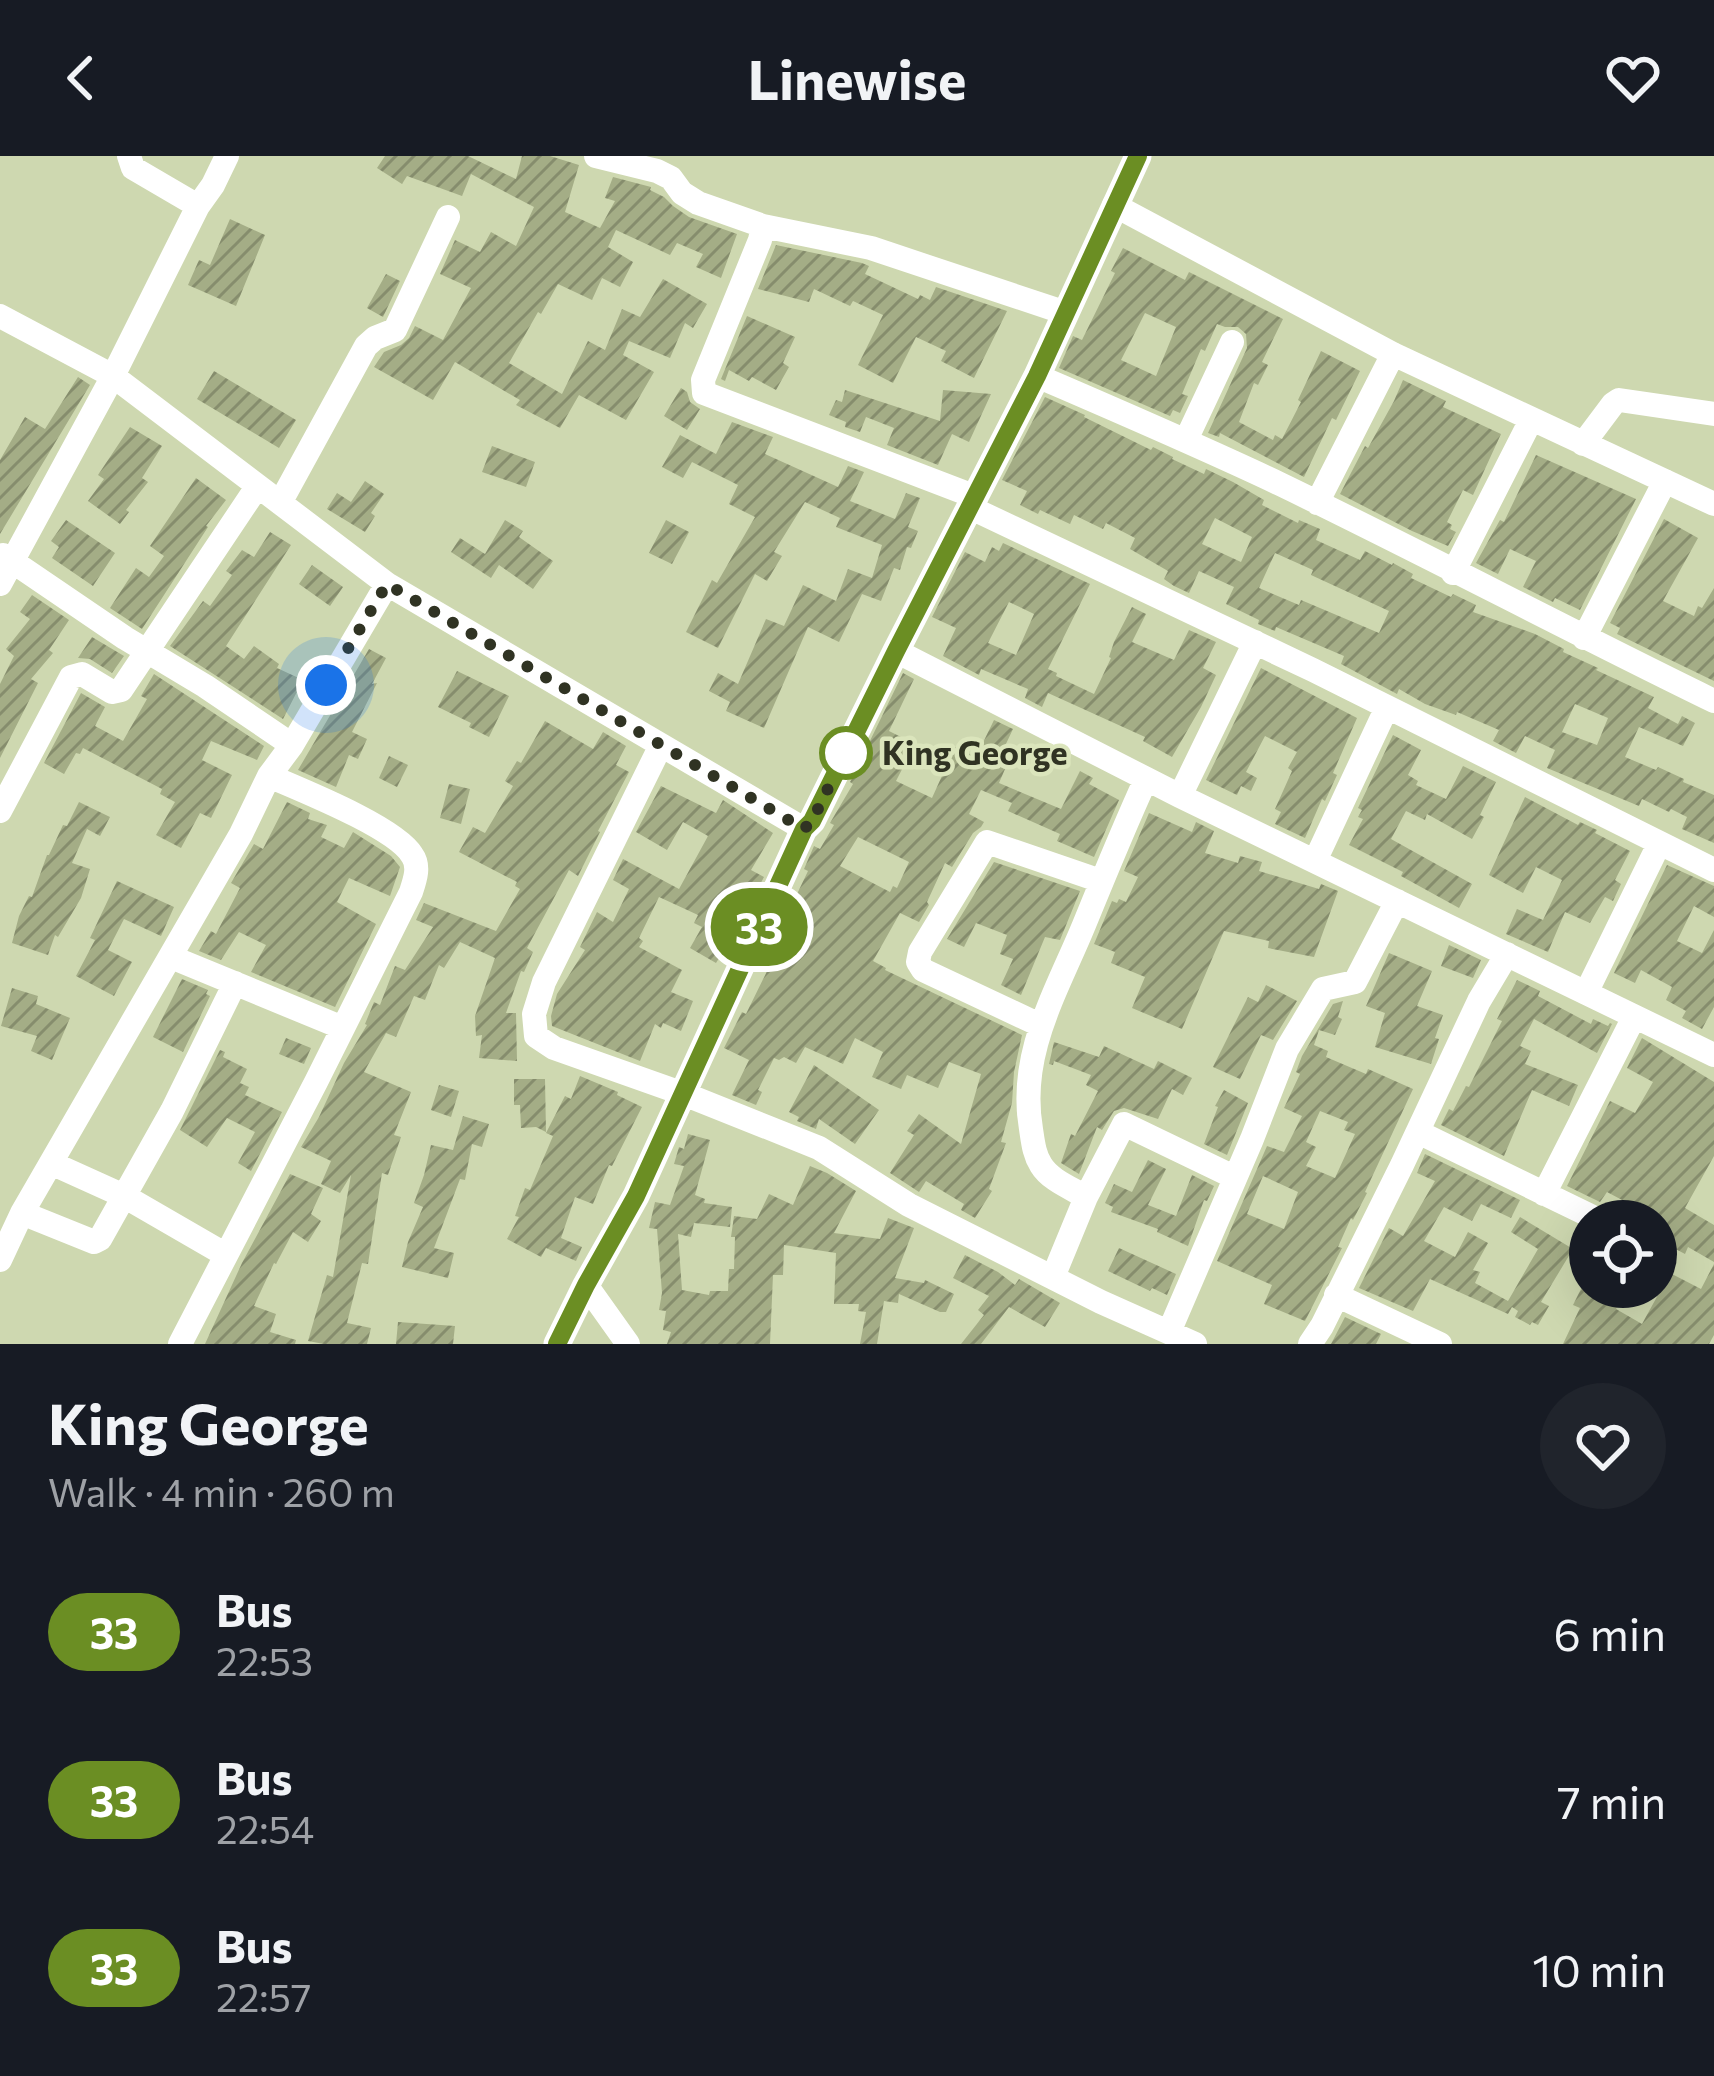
<!DOCTYPE html>
<meta charset="utf-8">
<style>
body{margin:0;font-family:Commissioner,sans-serif;background:#20242c;color:#f1f3f6;height:100vh;display:flex;flex-direction:column;font-size:45px;white-space:nowrap}
*{box-sizing:border-box;margin:0}
p{font-size:39px;color:#9ea1a6}
.icon{flex:none;width:66px;height:66px;fill:none;stroke:currentColor;stroke-width:2;stroke-linecap:round;stroke-linejoin:round}
.map{position:relative;height:1188px;overflow:hidden}
.details{display:flex;flex-direction:column;background:#171b24;flex:1}
.details>*{flex:none}
.badge{padding:0 24px;border-radius:39px;font-size:42px;line-height:78px}
.tools{position:absolute;left:1569px;top:1044px;display:grid;gap:24px}
.tools a{display:grid;place-items:center;width:108px;height:108px;border-radius:50%;background:#171b24;box-shadow:0 12px 48px #0002;font-size:60px}
.you{position:absolute;width:60px;height:60px;margin:-30px;border:9px solid #fff;border-radius:50%;background:#1a73e8;box-shadow:0 0 0 18px #1a73e833}
.map>.badge{position:absolute;translate:-50% -50%;box-shadow:0 0 0 6px #fff}
.round{display:grid;place-items:center;flex:none;width:126px;height:126px;border-radius:63px;background:#20242c}
.summary{display:flex;align-items:center;justify-content:space-between;height:204px;padding:0 48px}
h1{font-size:57px;font-weight:700;line-height:90px}
ul{padding:0;list-style:none}
li{display:flex;align-items:center;gap:36px;height:168px;padding:0 48px}
li div{flex:1}
li b{display:block;font-size:45px}
li em{font-style:normal}
li .badge{min-width:132px;font-weight:700;text-align:center}
header{display:flex;justify-content:space-between;align-items:center;height:156px;padding:0 48px;background:#171b24;font-size:54px;font-weight:700}
.map>svg:first-child{display:block}
</style>
<header><svg class="icon" aria-label="back" viewBox="0 0 24 24"><path d="M15 5l-7 7 7 7"/></svg>Linewise<svg class="icon" aria-label="heart" viewBox="0 0 24 24"><path d="M12 20l-8-8c-3-5 5-10 8-4 3-6 11-1 8 4z"/></svg></header>
<div class="map">
<svg width="1714" height="1188" viewBox="0 0 1714 1188">
<defs>
<pattern id="building-hatch" width="6" height="6" patternUnits="userSpaceOnUse" patternTransform="scale(3)"><rect width="6" height="6" fill="#a4ad86"/><path d="M-1 1l2-2M0 6l6-6M5 7l2-2" fill="none" stroke="#868d6d"/></pattern>
</defs>
<rect width="100%" height="100%" fill="#ced8b0"/>
<path fill="url(#building-hatch)" fill-rule="evenodd" d="M385,0H468L516,23L522,0H550L579,9L565,56L600,72L615,45L605,42L613,21L651,31L650,34L664,41L673,50L689,61L737,78L721,122L696,111L703,98L677,87L670,99L616,74L608,91L633,106L620,131L602,122L592,144L558,128L541,158L538,156L509,207L562,238L588,185L605,194L622,153L640,161L663,123L707,148L693,172L685,167L670,202L629,185L623,199L654,216L626,264L579,239L560,272L516,249L520,244L455,206L433,244L374,211L384,196L401,189L409,182L415,170L443,184L471,132L440,118L455,84L480,96L491,76L516,90L534,51L471,18L462,40L407,20L402,28L377,12Z
M230,63L265,79L236,150L188,129L199,104L210,109Z
M776,89L862,107L869,110L865,118L918,143L920,139L930,144L936,131L1007,155L974,222L941,205L946,195L916,181L893,227L858,209L883,159L853,145L850,150L814,133L809,146L758,133Z
M1123,92L1185,124L1189,116L1283,163L1262,206L1268,209L1258,229L1254,227L1239,266L1273,284L1275,279L1282,283L1301,246L1298,244L1321,195L1360,215L1336,264L1332,262L1304,321L1220,277L1219,281L1208,277L1247,192L1246,178L1238,171H1225L1217,168L1205,195L1201,193L1182,238L1188,240L1180,257L1173,254L1170,260L1059,212L1073,180L1082,184L1115,117L1111,115ZM1145,157L1176,171L1156,220L1121,204Z
M386,118L400,125L383,161L367,152Z
M747,160L795,181L783,207L789,211L776,234L752,221L749,225L729,214L725,225L721,223Z
M214,215L296,264L279,292L197,243Z
M78,221L90,229L0,378V304L25,261L45,273Z
M1403,224L1446,245L1443,251L1501,278L1473,339L1463,334L1447,366L1452,369L1450,373L1456,376L1448,390L1412,375L1340,338L1365,290L1368,292L1394,245Z
M681,232L687,236L690,246L700,253L687,274L664,260Z
M845,234L940,265L943,234L991,238L969,286L952,278L938,309L887,289L894,272L866,261L860,276L845,271L846,266L829,259L836,244L842,246Z
M1045,241L1085,259L1084,261L1151,294L1153,291L1173,301L1172,303L1204,318L1206,313L1233,326L1264,344L1262,349L1298,367L1299,364L1320,373L1316,384L1360,404L1365,395L1392,409L1393,407L1413,418L1411,422L1451,441L1453,438L1476,449L1473,456L1535,478L1564,493L1563,496L1598,512L1596,514L1654,541L1648,552L1678,568L1682,560L1695,567L1683,590L1639,571L1625,601L1656,614L1658,611L1684,623L1683,626L1714,639V687L1682,673L1687,661L1671,653L1669,656L1642,643L1639,650L1547,612L1555,594L1525,580L1516,597L1493,585L1499,574L1457,556L1456,559L1425,548L1399,533L1397,538L1341,508L1344,500L1276,471L1275,475L1258,468L1259,464L1226,448L1234,431L1199,415L1189,437L1174,430L1164,423L1168,415L1130,393L1135,382L1106,367L1103,373L1074,359L1070,368L1040,354L1038,358L1020,349L1027,335L1002,324ZM1215,362L1252,381L1241,406L1202,388ZM1275,397L1313,414L1311,419L1389,455L1379,477L1301,444L1299,449L1259,432ZM1575,548L1608,562L1597,589L1562,576Z
M732,266L773,281L765,298L838,331L848,310L864,316L850,345L895,363L906,337L920,342L908,371L918,375L911,392L907,391L900,414L894,412L881,445L862,438L839,486L808,471L764,572L726,555L730,546L709,535L718,517L738,528L766,463L784,470L803,429L836,445L848,413L872,422L882,389L836,371L840,362L805,346L774,396L782,400L767,425L755,418L718,492L686,476L712,424L717,427L755,361L729,348L738,329L692,306L683,322L662,311L680,279L716,298Z
M130,271L162,290L142,322L148,326L126,354L129,356L120,368L88,345L104,323L98,319Z
M492,290L535,306L526,331L482,316Z
M1536,299L1636,343L1580,454L1555,442L1553,446L1523,431L1536,405L1510,393L1498,418L1476,407L1500,364L1504,366Z
M196,322L226,344L206,370L208,371L142,473L110,452L136,412L149,421L164,400L150,390Z
M365,325L384,338L371,357L375,360L365,376L327,353L337,337L351,346Z
M1664,363L1698,382L1663,445L1694,460L1698,450L1702,452L1714,432V525L1617,478L1620,472L1610,467Z
M66,364L115,397L93,430L52,402L59,391L51,385Z
M505,364L523,375L519,381L553,405L533,433L499,409L491,422L451,396L460,382L485,398Z
M666,364L689,376L672,408L649,397Z
M270,376L291,389L226,490L244,503L254,490L279,508L277,512L303,524L283,563L170,490L203,445L210,450L232,419L226,415L242,394L254,401Z
M1003,387L1090,428L1048,513L1057,517L1056,520L1094,538L1111,502L1109,501L1114,486L1132,451L1146,458L1132,486L1174,504L1189,474L1216,486L1203,512L1216,519L1201,551L1172,601L1143,585L1145,581L1048,537L1042,551L1025,542L1028,533L981,513L979,519L943,500L956,472L932,461L965,396L985,406L992,391L999,395ZM1009,446L1034,458L1016,499L988,487Z
M312,409L343,431L330,450L299,428Z
M32,439L69,464L49,494L53,497L31,523L38,527L0,602V528L14,500L6,493L30,463L20,456Z
M92,481L124,500L112,517L90,503L78,502Z
M369,493L386,502L372,528L377,527L352,576L367,583L358,603L349,599L336,631L298,614Z
M1261,512L1357,562L1333,617L1337,619L1325,645L1322,643L1305,682L1275,668L1281,656L1275,653L1292,615L1288,612L1297,596L1265,580L1246,616L1257,622L1251,635L1241,630L1237,639L1206,624Z
M457,515L509,540L489,581L469,571L471,567L438,551Z
M903,517L914,523L889,575L915,588L896,625L932,642L955,591L976,601L994,564L1013,573L996,609L1005,613L999,627L1061,653L1080,615L1093,622L1089,628L1119,644L1094,701L1057,685L1060,678L1008,655L1012,647L981,634L969,658L984,666L981,671L973,677L952,711L945,707L927,746L929,749L919,766L900,757L873,805L886,812L885,814L1022,879L1014,916L1012,947L1001,986L1006,987L989,1033L992,1035L975,1062L961,1054L964,1048L926,1025L919,1036L890,1017L914,979L907,975L919,958L961,988L981,918L949,906L938,932L907,919L901,933L872,921L883,896L855,882L843,908L805,891L796,907L784,901L779,904L774,902L758,934L762,936L756,949L732,939L749,904L724,892L742,856L746,858L773,803L767,801L808,715L804,713L814,690L820,693L834,669L830,667L853,628L850,626L868,597L865,595ZM858,681L909,706L897,732L893,730L890,736L840,710Z
M154,518L264,590L257,604L211,585L202,604L232,619L211,662L200,657L181,692L156,679L175,646L160,638L162,633L83,592L80,598L76,597L64,618L44,607L81,537L105,551L95,570L123,585L147,543L141,540Z
M545,565L593,593L603,576L626,590L616,609L629,616L598,675L600,676L578,720L569,714L527,792L533,796L524,816L521,815L506,857H516L517,905L479,902L482,879L476,880L475,860L495,802L460,786L444,812L439,809L425,844L414,840L396,881L386,877L364,916L411,936L394,979L401,981L388,1019L382,1017L368,1108L362,1107L347,1167L371,1172L367,1188H324L308,1185L327,1119L333,1121L351,1019L340,1037L321,1028L331,1005L301,991L319,961L344,907L367,869L365,868L374,846L380,849L395,810L405,814L433,771L416,764L424,747L496,775L520,733L515,730L517,726L459,696L473,671L485,677L513,630L505,625L517,605L521,607Z
M1393,579L1421,594L1408,619L1418,625L1416,629L1446,643L1463,610L1496,626L1480,659L1484,661L1472,683L1427,658L1425,664L1406,655L1391,683L1472,728L1459,752L1401,720L1403,716L1349,689L1363,663L1358,661L1362,654L1358,652Z
M389,600L408,609L397,631L379,622Z
M449,628L470,633L461,668L440,662Z
M661,630L716,657L723,644L773,677L751,714L764,721L754,740L738,731L710,787L724,794L716,807L690,792L702,771L694,767L698,759L659,741L639,782L643,785L639,791L682,814L671,836L693,845L681,875L663,867L661,872L655,868L640,905L552,870L551,860L557,838L585,794L580,791L597,756L613,766L629,733L613,724L623,703L679,733L708,680L683,666L667,694L636,676Z
M1525,641L1578,669L1580,666L1597,674L1595,677L1630,695L1615,724L1621,728L1613,745L1605,741L1590,767L1565,756L1548,796L1506,778L1517,753L1543,764L1562,724L1536,711L1523,737L1489,719Z
M79,646L110,661L100,680L87,673L72,707L90,713L81,742L58,781L55,779L48,799L12,787L19,760L29,740L32,741L47,699H49L63,669L67,670Z
M287,646L310,657L308,663L327,669L321,681L344,692L353,676L391,700L400,711L390,740L349,722L337,746L376,768L335,851L251,816L266,789L239,776L221,804L199,795L211,775L216,778L240,732L231,727L254,688L263,693Z
M1149,657L1192,676L1196,666L1214,675L1205,697L1238,707L1240,700L1262,706L1259,715L1319,733L1321,728L1338,735L1314,801L1268,792L1269,785L1224,775L1182,873L1132,852L1145,821L1111,807L1115,796L1094,788L1112,745L1117,747L1119,743L1126,746L1138,721L1124,715Z
M994,706L1080,735L1060,784L1045,781L1021,839L1001,829L1013,803L1000,798L1007,779L976,767L964,791L947,783Z
M1667,709L1714,730V761L1694,750L1677,785L1702,797L1714,774V851L1702,873L1682,862L1686,855L1666,844L1672,831L1641,814L1635,827L1614,817Z
M117,725L174,751L161,780L124,763L108,794L132,806L114,840L76,820L95,784L90,782Z
M1449,789L1481,804L1473,822L1441,810Z
M1389,797L1432,815L1417,850L1443,859L1435,882L1439,883L1431,908L1375,891L1385,857L1366,850Z
M182,823L208,834L206,838L210,840L183,896L153,881Z
M1517,824L1540,835L1538,840L1591,868L1593,863L1608,870L1610,867L1612,868L1597,897L1534,863L1520,890L1531,895L1525,908L1578,929L1569,950L1532,934L1504,1000L1441,969L1449,953L1453,955L1466,930L1469,931L1502,865L1497,863Z
M1266,829L1297,845L1273,884L1261,879L1240,923L1213,911L1248,841L1258,846Z
M12,832L38,840L36,848L70,862L52,904L31,895L37,880L1,870Z
M1343,845L1338,861L1342,863L1335,879L1319,874L1314,889L1328,895L1326,901L1366,918L1368,913L1413,933L1365,1036L1367,1037L1353,1064L1351,1062L1338,1091L1342,1092L1305,1165L1264,1148L1272,1129L1217,1105L1267,990L1284,996L1302,960L1284,952L1300,918L1296,916L1302,900L1333,848ZM1320,955L1348,966L1344,974L1355,978L1335,1022L1306,1010L1316,991L1306,986ZM1263,1020L1298,1036L1284,1073L1247,1058Z
M286,882L311,892L304,908L279,898Z
M1642,882L1714,926V1000L1685,1052L1714,1069V1106L1688,1091L1685,1098L1666,1088L1667,1086L1656,1081V1065H1640L1643,1059L1622,1050L1624,1045L1607,1036L1600,1046L1567,1030L1610,945L1635,957L1653,926L1627,912Z
M1054,886L1099,901L1104,890L1154,913L1158,905L1192,922L1183,939L1172,933L1158,963L1124,952L1114,955L1102,974L1097,971L1079,1018L1061,1007L1071,978L1075,980L1098,935L1086,929L1091,919L1054,905L1053,909L1049,908Z
M220,894L225,896L223,901L247,913L240,927L249,931L245,939L282,956L251,1015L238,1007L255,976L227,962L207,991L180,974Z
M814,909L879,954L855,988L819,963L816,973L797,965L799,961L789,956Z
M580,920L618,936L617,939L642,951L612,1010L609,1009L593,1048L575,1041L561,1082L582,1091L576,1105L546,1092L541,1101L507,1083L519,1061L515,1060L525,1032L530,1034L553,980L546,977L565,940L571,943Z
M514,923H545L546,976L536,971L521,972L520,949H514Z
M439,929L459,935L451,961L431,954Z
M1224,934L1248,947L1227,999L1204,988L1218,951L1215,950Z
M463,960L489,968L482,991L472,988L465,1024L460,1023L434,1092L454,1097L448,1122L402,1111L408,1086L423,1051L414,1047L424,1019L431,989L453,994Z
M688,978L710,984L695,1039L705,1043L704,1047L732,1051L730,1071L694,1067L691,1081L678,1078L682,1134L709,1139L710,1135H728L729,1113H734L735,1081H731L734,1060L757,1063L769,1038L793,1049L810,1010L827,1017L856,1035L834,1077L880,1083L888,1062L914,1072L895,1122L924,1127L925,1124L954,1138L946,1156H940L899,1138L898,1147L884,1145L877,1188H860L866,1156L858,1155L859,1148H834L836,1097L784,1089L783,1119H773L770,1188H667L671,1176L663,1174L666,1155L659,1154L662,1137L657,1073L649,1072L655,1046L670,1049L684,1010L674,1008L679,991L684,993Z
M1425,998L1520,1044L1511,1062L1481,1048L1472,1065L1444,1051L1424,1085L1455,1101L1468,1076L1488,1087L1473,1114L1480,1116L1475,1127L1508,1145L1538,1093L1511,1076L1520,1061L1573,1093L1541,1146L1549,1150L1538,1169L1532,1166L1530,1169L1515,1161L1518,1155L1512,1151L1508,1158L1430,1123L1413,1155L1359,1132L1389,1072L1403,1080L1435,1025L1417,1017Z
M1148,1004L1166,1013L1148,1049L1176,1060L1192,1019L1214,1030L1207,1045L1204,1044L1188,1090L1157,1076L1158,1073L1111,1056L1113,1051L1105,1047L1114,1028L1132,1036Z
M290,1018L323,1032L311,1058L321,1065L308,1086L293,1076L276,1108L274,1107L254,1150L276,1158L270,1176L296,1184L295,1188H205L242,1107Z
M1119,1092L1176,1118L1167,1139L1152,1132L1150,1135L1108,1115Z
M965,1099L998,1116L1015,1129L1019,1123L1060,1147L1045,1171L1009,1151L981,1188H961L984,1159L978,1154L989,1140L953,1122Z
M1714,1108V1179L1709,1188H1563L1580,1152L1573,1149L1585,1125L1590,1127V1131H1599L1604,1134L1602,1137L1620,1145L1616,1153L1642,1168L1670,1117L1701,1133Z
M1345,1161L1381,1178L1376,1188H1331Z
M398,1166L455,1170L453,1188H396Z"/>
<g fill="none" stroke-linecap="round" stroke-linejoin="round">
<path stroke="#fff" stroke-width="24" d="M129,0L133,12L198,50
M596,0L657,15L671,22L682,37L698,47L763,70
M1114,49L1393,198L1714,348
M0,160L113,220L387,428L804,673
M1037,220C1118,255 1200,290 1280,328C1425,398 1568,474 1714,545
M1186,284L1232,186
M1583,288L1613,248L1619,244L1714,258
M976,341L704,237L703,224L760,84L763,70L871,92L1066,157
M280,347L366,190L375,182L395,174L448,61
M1317,347L1393,198
M971,352L1313,514L1714,714
M3,399L125,482L205,530L292,589
M1453,417L1531,264
M0,428L113,220L198,50L213,29L227,0
M1584,482L1665,325
M896,495L1180,640L1714,899
M661,589L544,826L534,858L536,880L554,892L684,938L819,992L909,1049L1101,1146L1195,1188
M1180,640L1255,486
M0,655L71,521L82,518L112,536L121,534L257,331
M1315,705L1387,551
M171,801L343,872
M1586,837L1659,688
M1040,869L923,814L918,806L920,796L987,686L1101,725
M1418,976L1601,1065
M51,1007L124,1040L226,1099
M1544,1038L1634,861
M1086,1041C1071,1032 1050,1024 1041,1009C1034,998 1033,986 1031,973C1018,898 1056,837 1084,769C1104,720 1124,671 1146,623
M22,1057L94,1086L100,1083L172,955L235,827
M0,1104L22,1057L241,678L269,620L292,589L387,428
M1053,1121L1086,1041L1124,968L1234,1021
M586,1129L628,1188
M1336,1139L1440,1188
M1169,1176L1252,983L1287,893L1323,833L1355,826L1397,745
M180,1188L316,926L411,736C415,724 420,710 412,699C395,671 301,634 269,620
M558,1188L586,1129L636,1040L804,673L812,665L896,495L1037,220L1138,0
M1310,1188L1322,1170L1402,1009L1479,845L1507,798"/>
</g>
<g fill="none" stroke-linecap="round" stroke-linejoin="round">
<defs>
<path id="line" d="M557,1188L586,1129L636,1040L804,673L812,665L896,495L1037,220L1138,0"/>
</defs>
<use href="#line" stroke="#fff" stroke-width="27"/>
<use href="#line" stroke="#6b8e23" stroke-width="18"/>
<path stroke="#303323" stroke-width="12" stroke-dasharray="0 21.6" d="M326,529L387,428L804,673L812,665L854,580L846,597"/>
</g>
<circle fill="#fff" stroke="#6b8e23" stroke-width="6" cx="846" cy="597" r="24"/>
<g text-anchor="middle" stroke-width="9" stroke-linejoin="round" paint-order="stroke">
<g font-size="33" font-weight="bold" fill="#303323" stroke="#dbe5bc" text-anchor="start">
<text x="882" y="609">King George</text>
</g>
</g>
</svg>
<div class="tools">
<a><svg class="icon" aria-label="locate" viewBox="0 0 24 24"><circle cx="12" cy="12" r="6"/><path d="M12 2v4M12 18v4M2 12h4M18 12h4"/></svg></a>
</div>
<div class="you" style="left:326px;top:529px"></div>
<b class="badge" style="left:759px;top:771px;background:#6b8e23;color:#fff">33</b>
</div>
<section class="details">
<div class="summary"><div><h1>King George</h1><p>Walk · 4 min · 260 m</p></div><a class="round"><svg class="icon" aria-label="heart" viewBox="0 0 24 24"><path d="M12 20l-8-8c-3-5 5-10 8-4 3-6 11-1 8 4z"/></svg></a></div>
<ul>
<li><span class="badge" style="background:#6b8e23;color:#fff">33</span><div><b>Bus</b><p>22:53</p></div><em>6 min</em></li>
<li><span class="badge" style="background:#6b8e23;color:#fff">33</span><div><b>Bus</b><p>22:54</p></div><em>7 min</em></li>
<li><span class="badge" style="background:#6b8e23;color:#fff">33</span><div><b>Bus</b><p>22:57</p></div><em>10 min</em></li>
</ul>
</section>
